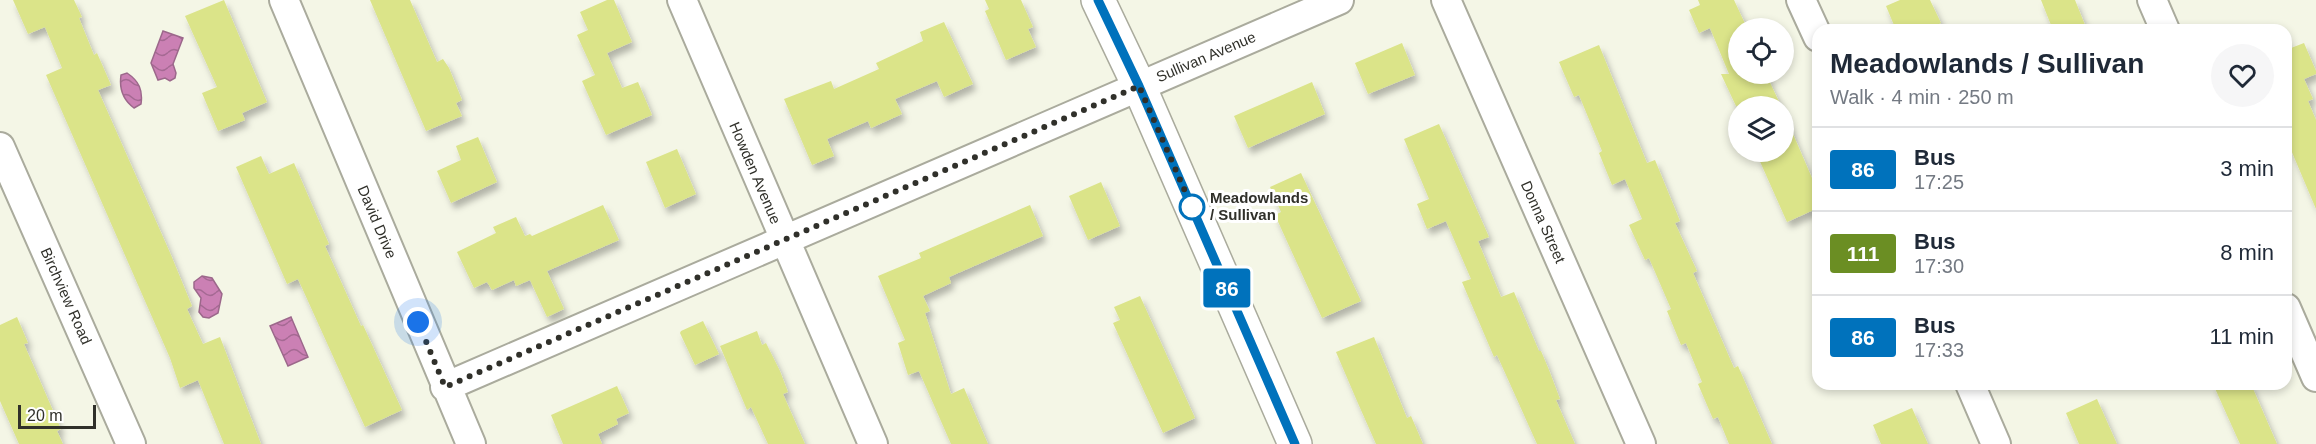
<!DOCTYPE html>
<meta charset="utf-8">
<style>
body{margin:0;font-family:Arial,sans-serif;background:#f6f6f7;color:#1f2937;height:100vh;display:flex;flex-direction:column;font-size:22px;white-space:nowrap}
*{box-sizing:border-box;margin:0}
p{font-size:20px;color:#747a83}
.icon{flex:none;width:33px;height:33px;fill:none;stroke:currentColor;stroke-width:2;stroke-linecap:round;stroke-linejoin:round}
.map{position:relative;flex:1;overflow:hidden}
.sheet{position:absolute;left:1812px;top:24px;width:480px;height:366px;display:flex;flex-direction:column;background:#fff;border-radius:18px;box-shadow:0 3px 9px #0003}
.sheet>*{flex:none}
.badge{padding:0 12px;border-radius:4px;font-size:21px;line-height:39px}
.controls{position:absolute;left:1728px;top:18px;display:grid;gap:12px}
.controls a{display:grid;place-items:center;width:66px;height:66px;border-radius:50%;background:#fff;box-shadow:0 3px 9px #0003;font-size:30px}
.scale{position:absolute;left:18px;bottom:15px;width:78px;box-sizing:border-box;padding-left:6px;border:3px solid #30302a;border-top:0;font-size:16px;line-height:21px;white-space:nowrap;color:#30302a;-webkit-text-stroke:4px #fff;paint-order:stroke}
.you{position:absolute;width:30px;height:30px;margin:-15px;border:4px solid #fff;border-radius:50%;background:#1a73e8;box-shadow:0 0 0 9px #1a73e833}
.map>.badge{position:absolute;translate:-50% -50%;box-shadow:0 0 0 3px #fff}
.round{display:grid;place-items:center;flex:none;width:63px;height:63px;border-radius:32px;background:#f6f6f7}
.head{display:flex;align-items:center;justify-content:space-between;height:102px;padding:0 18px}
h1{font-size:28px;font-weight:700;line-height:45px}
ul{padding:0;list-style:none}
li{display:flex;align-items:center;gap:18px;height:84px;padding:0 18px;border-top:2px solid #e0e1e3}
li div{flex:1}
li b{display:block;font-size:22px}
li em{font-style:normal}
li .badge{min-width:66px;font-weight:700;text-align:center}
.map>svg:first-child{display:block}
</style>
<div class="map">
<svg width="2316" height="444" viewBox="0 0 2316 444">
<defs>
<pattern id="water-waves" width="16" height="10" patternUnits="userSpaceOnUse" patternTransform="scale(1.5)"><rect width="16" height="10" fill="#cb80b4"/><path d="M0 5q4-4 8 0t8 0" fill="none" stroke="#a56993"/></pattern>
<filter id="shadow"><feDropShadow dx="3.5" dy="6" stdDeviation="3" flood-color="#0004"/></filter>
</defs>
<rect width="100%" height="100%" fill="#f4f6e6"/>
<path fill="url(#water-waves)" stroke="#9c688b" stroke-width="1.5" d="M163,31L183,38L173,64L176,73L175,78L170,81L165,78L158,80L151,63Z
M127,73C139,81 143,90 141,104L134,108C123,100 119,89 121,75Z
M202,276L212,278L222,294L218,313L209,318L203,317L199,312L201,298L194,288V282Z
M291,317L308,357L288,366L270,326Z"/>
<path fill="#dbe489" filter="url(#shadow)" d="M13,0H74L82,17L79,18L94,55L97,53L111,85L98,90L171,255L192,306L187,309L203,344L220,337L261,444H224L198,380L180,388L170,358L46,75L62,68L45,27L28,34Z
M224,0L267,102L242,113L245,120L218,131L202,93L217,87L185,16Z
M370,0H410L437,62L443,59L449,68L462,100L456,103L462,116L426,131Z
M607,0H614L632,42L607,53L622,88L638,82L652,115L606,135L582,81L595,75L577,35L588,30L580,12Z
M985,0H1021L1033,27L1028,29L1036,47L1006,60L985,11L989,9Z
M1698,0H1734L1747,28H1738V74H1766L1781,106H1736L1721,74H1729L1710,28L1699,33L1689,10L1700,5Z
M1900,0H1930L1941,23L1925,30H1896L1886,6Z
M2041,0H2075L2087,30H2053Z
M944,22L973,84L944,97L937,81L895,99L902,114L871,128L868,121L827,139L834,156L812,165L784,99L831,81L834,89L879,69L876,63L923,41L920,32Z
M2286,37L2291,48L2304,43L2316,71V74L2304,79L2313,99L2308,101L2316,120V209L2286,138Z
M1402,43L1415,75L1368,94L1355,63Z
M1599,45L1647,163L1655,160L1680,221L1675,223L1697,271L1693,273L1734,368L1738,366L1772,444H1729L1718,417L1713,419L1698,384L1702,382L1686,343L1681,345L1667,311L1671,309L1649,258L1645,260L1629,225L1642,219L1625,179L1612,185L1599,153L1602,151L1579,95L1574,97L1559,62Z
M1312,82L1325,114L1248,148L1234,116Z
M1784,113L1818,192V208L1787,222L1758,157L1772,152H1784Z
M1439,124L1489,237L1478,241L1501,297L1514,292L1539,351H1541L1549,370L1560,399L1556,400L1575,444H1537L1497,355L1494,357L1462,282L1471,279L1446,221L1427,229L1417,204L1429,199L1404,139Z
M478,137L497,182L451,203L437,171L461,160L456,146Z
M677,149L696,194L665,208L646,162Z
M261,156L269,174L294,163L329,244L325,246L361,326L363,325L402,410L365,427L298,279L287,284L236,167Z
M1301,173L1361,301L1322,318L1275,215L1281,212L1270,187Z
M1101,182L1120,226L1088,240L1069,196Z
M603,205L619,240L547,271L564,309L547,317L530,280L516,286L514,280L492,290L487,282L474,288L457,252L496,233L493,227L516,217L525,236L530,234L532,236Z
M1030,205L1043,236L949,277L951,283L923,296L930,311L925,313L951,394L964,388L988,444H951L919,371L908,375L898,343L905,340L878,276L921,258L919,253Z
M1140,296L1195,418L1163,433L1113,323L1120,320L1114,307Z
M17,317L28,343L24,344L61,429L57,431L63,444H19L0,401V325Z
M703,321L719,354L695,365L680,333L681,331Z
M757,331L762,345L766,343L780,371L788,392L783,394L805,444H768L751,407L747,410L720,346Z
M1374,337L1407,418L1411,416L1423,444H1376L1357,401L1336,352Z
M2213,384H2251L2277,444H2240Z
M617,386L629,413L616,419L618,424L598,434L602,444H563L551,415Z
M2097,399L2117,444H2079L2066,413Z
M1912,408L1928,444H1881L1873,425Z"/>
<g fill="none" stroke-linecap="round" stroke-linejoin="round">
<defs>
<path id="street" d="M284,0L471,444
M682,0L873,444
M1446,0L1641,444
M1801,0L1818,37
M2152,0L2165,30
M0,147L131,444
M2286,308L2316,377
M1970,384L1996,444
M445,387L1339,0"/>
<path id="secondary" d="M1098,0L1139,86L1295,444"/>
</defs>
<use href="#street" stroke="#aaab9d" stroke-width="32"/>
<use href="#secondary" stroke="#aaab9d" stroke-width="36"/>
<use href="#street" stroke="#fff" stroke-width="28"/>
<use href="#secondary" stroke="#fff" stroke-width="33"/>
</g>
<g fill="none" stroke-linecap="round" stroke-linejoin="round">
<defs>
<path id="line" d="M1098,0L1139,86L1295,444"/>
</defs>
<use href="#line" stroke="#fff" stroke-width="14"/>
<use href="#line" stroke="#0072bc" stroke-width="9"/>
<path stroke="#30302a" stroke-width="6" stroke-dasharray="0 10.8" d="M418,322L445,387L1139,86L1195,214L1192,207"/>
</g>
<circle fill="#fff" stroke="#0072bc" stroke-width="3" cx="1192" cy="207" r="12"/>
<g text-anchor="middle" stroke-width="6" stroke-linejoin="round" paint-order="stroke">
<g font-size="15" fill="#30302a" stroke="#fff">
<text transform="translate(1206 57) rotate(-23)" y="5">Sullivan Avenue</text>
<text transform="translate(755 173) rotate(67)" y="5">Howden Avenue</text>
<text transform="translate(377 222) rotate(67)" y="5">David Drive</text>
<text transform="translate(1543 222) rotate(66)" y="5">Donna Street</text>
<text transform="translate(66 296) rotate(66)" y="5">Birchview Road</text>
</g>
<g font-size="15" font-weight="bold" fill="#30302a" stroke="#fff" text-anchor="start">
<text x="1210" y="203">Meadowlands<tspan x="1210" dy="17">/ Sullivan</tspan></text>
</g>
</g>
</svg>
<div class="controls">
<a><svg class="icon" aria-label="locate" viewBox="0 0 24 24"><circle cx="12" cy="12" r="6"/><path d="M12 2v4M12 18v4M2 12h4M18 12h4"/></svg></a>
<a><svg class="icon" aria-label="layers" viewBox="0 0 24 24"><path d="M12 4l9 5-9 5-9-5zM3 14l9 5 9-5"/></svg></a>
</div>
<div class="scale">20 m</div>
<div class="you" style="left:418px;top:322px"></div>
<b class="badge" style="left:1227px;top:288px;background:#0072bc;color:#fff">86</b>
<section class="sheet">
<div class="head"><div><h1>Meadowlands / Sullivan</h1><p>Walk · 4 min · 250 m</p></div><a class="round"><svg class="icon" aria-label="heart" viewBox="0 0 24 24"><path d="M12 20l-8-8c-3-5 5-10 8-4 3-6 11-1 8 4z"/></svg></a></div>
<ul>
<li><span class="badge" style="background:#0072bc;color:#fff">86</span><div><b>Bus</b><p>17:25</p></div><em>3 min</em></li>
<li><span class="badge" style="background:#6b8e23;color:#fff">111</span><div><b>Bus</b><p>17:30</p></div><em>8 min</em></li>
<li><span class="badge" style="background:#0072bc;color:#fff">86</span><div><b>Bus</b><p>17:33</p></div><em>11 min</em></li>
</ul>
</section>
</div>
